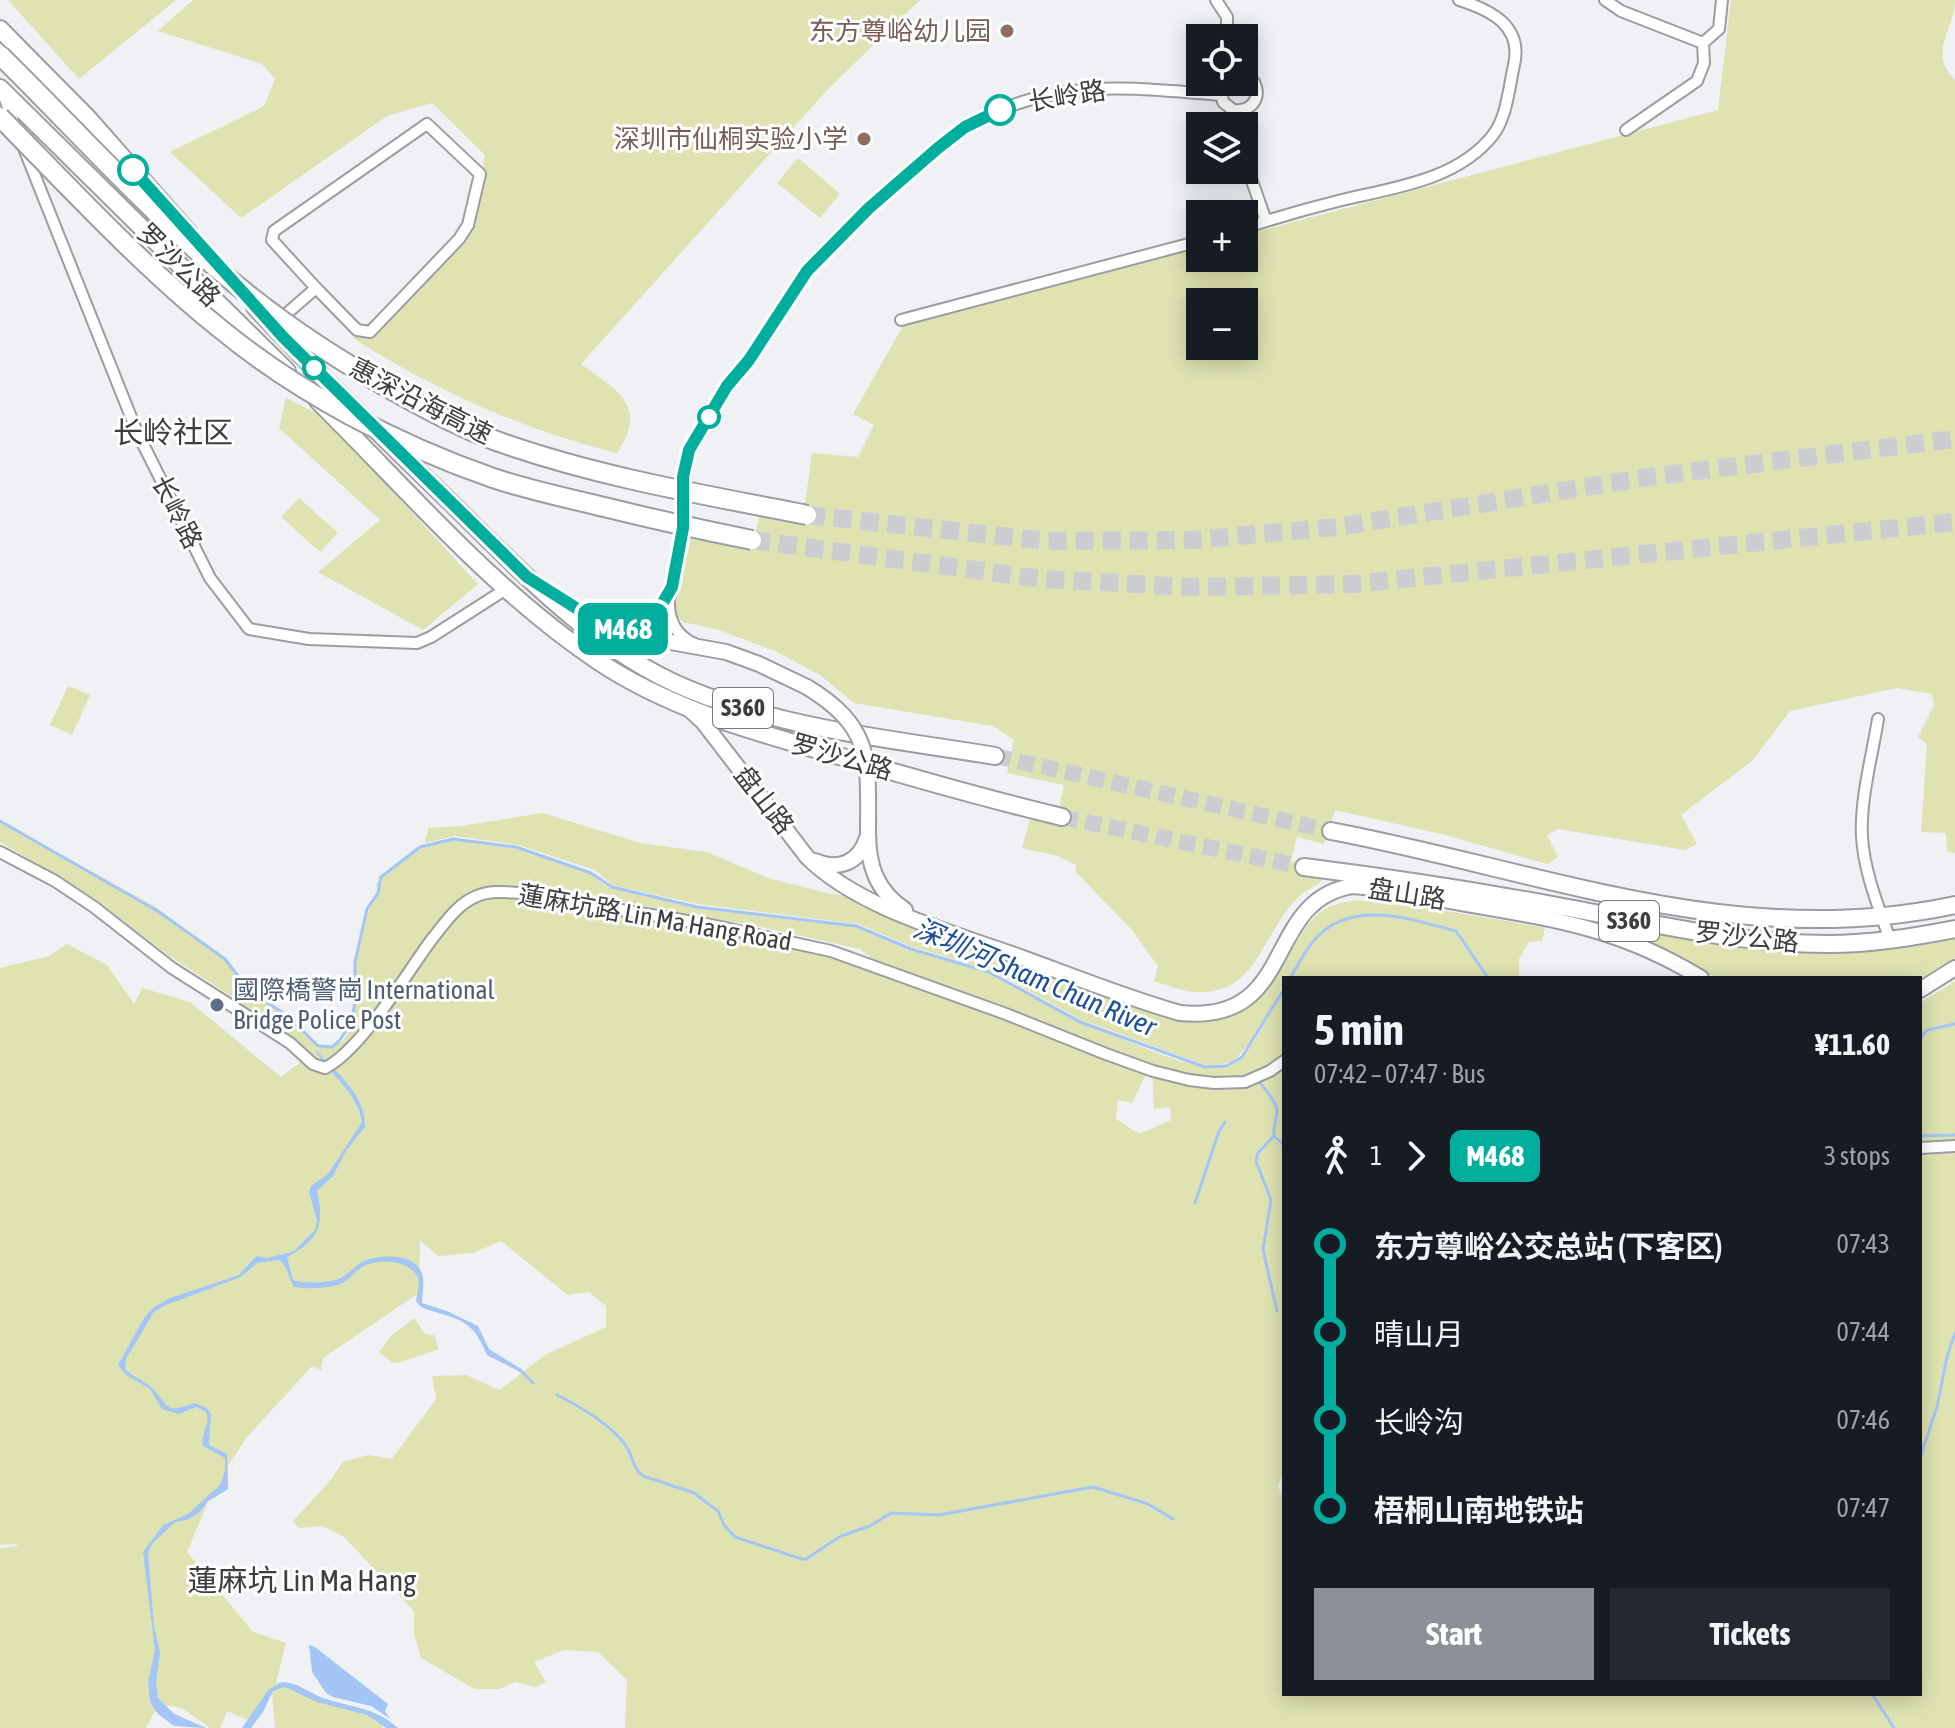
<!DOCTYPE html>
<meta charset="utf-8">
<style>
body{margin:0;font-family:"Asap Condensed","Noto Sans SC",sans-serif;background:#242831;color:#f1f3f6;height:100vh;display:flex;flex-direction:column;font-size:30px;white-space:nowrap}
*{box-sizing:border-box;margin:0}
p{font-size:26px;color:#9ea1a6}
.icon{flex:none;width:44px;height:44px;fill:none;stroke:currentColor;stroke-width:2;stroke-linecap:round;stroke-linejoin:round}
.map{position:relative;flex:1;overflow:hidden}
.side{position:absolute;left:1282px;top:976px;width:640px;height:720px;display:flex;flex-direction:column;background:#171b24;border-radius:0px;box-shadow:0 4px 20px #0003}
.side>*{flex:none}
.badge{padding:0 16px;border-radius:12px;font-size:28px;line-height:52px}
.buttons{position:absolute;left:1186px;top:24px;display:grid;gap:16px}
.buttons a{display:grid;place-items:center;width:72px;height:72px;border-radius:0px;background:#171b24;box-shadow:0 4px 20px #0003;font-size:40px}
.map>.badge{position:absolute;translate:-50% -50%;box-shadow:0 0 0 4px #fff}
.legs{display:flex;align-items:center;gap:12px;height:88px;padding:0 32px;font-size:26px}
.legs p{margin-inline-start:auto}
.overview{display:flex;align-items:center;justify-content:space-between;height:136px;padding:0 32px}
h1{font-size:44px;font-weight:700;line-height:60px}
.primary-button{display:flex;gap:16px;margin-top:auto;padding:16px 32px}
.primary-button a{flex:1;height:92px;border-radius:0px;background:#8c9099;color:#fff;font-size:32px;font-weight:700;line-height:92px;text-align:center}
.primary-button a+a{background:#242831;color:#f1f3f6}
ul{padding:0 32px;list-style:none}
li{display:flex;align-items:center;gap:28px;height:88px;font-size:30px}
li i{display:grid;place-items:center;width:12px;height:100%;margin:0 10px;background:currentColor}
li i::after{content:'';width:20px;height:20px;margin:-10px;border:6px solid;border-radius:50%;background:#171b24}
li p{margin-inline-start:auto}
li:first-child i{background:linear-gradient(#0000 50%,currentColor 0)}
li:last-child i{background:linear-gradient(currentColor 50%,#0000 0)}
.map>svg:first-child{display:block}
</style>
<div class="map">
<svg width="1955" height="1728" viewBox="0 0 1955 1728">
<rect width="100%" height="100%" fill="#eff1f5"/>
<path fill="#dee3b1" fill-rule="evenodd" d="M8,0H176L79,79Z
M193,0H920L827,90L581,364C617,391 649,405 617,453C522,429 435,391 353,338L474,222L485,155L432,103L387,116L241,218L170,152L264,106L275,79L262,64L158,31Z
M1731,0H1955C1955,30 1927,52 1955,80V853L1947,852L1946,833L1921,832L1927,744L1918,737L1934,705L1932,694L1897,688L1790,711L1752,761L1681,815L1697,844L1685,850L1558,829L1547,835L1558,857L1547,864L1445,835L1335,810L1324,844L1297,837L1291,861L1324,869L1320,883C1309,889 1299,895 1291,905C1263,938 1254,992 1202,992C1186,993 1169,986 1154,981L1158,966L1132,930L1075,871L1076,865L1058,856L1022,848L1033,808L1058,813L1064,785L1007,773L1014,740L993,726L854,703L820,675L775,651L719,630L683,622L672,611L671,599L686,532L753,547L760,512L803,518L812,453L858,457L874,425L853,414L903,326L1200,247V258H1244V235L1718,110ZM1200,302H1244V346H1200Z
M798,158L840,194L820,218L777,183Z
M286,398L324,417L478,584L423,630L318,572L380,520L279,428Z
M299,498L338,533L320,552L281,517Z
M68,686L90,695L72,735L50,725Z
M543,813L640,843L707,852L768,878L831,894L850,896L916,928L1172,1020C1241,1029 1263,996 1296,943C1305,928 1315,911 1334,905C1361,896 1391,903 1418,907C1461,913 1503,920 1545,928L1542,941L1529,942L1519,959V978H1290L1303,956L1288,978H1284C1284,993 1248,1049 1235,1059C1226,1065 1216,1065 1205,1065L1085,1021L990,970L910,946L858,924L697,904L612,885L595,870L518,845L455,836L425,843L428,828L461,826Z
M0,821L156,907L225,959L260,998L289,1017L318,1048C325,1046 335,1047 341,1042C359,1027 353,984 356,964C359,939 364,914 378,893L376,884C408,850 431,837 479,841L481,845V841L513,847L591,873L608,887L696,907L856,926L907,947L905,951L911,949C943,958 974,966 1004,980C1049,1000 1187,1083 1232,1064C1251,1056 1273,1007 1284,989V1472L1278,1485L1284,1506V1694H1920V1003L1955,981V1728H625L627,1680L598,1652L564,1650L534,1662L546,1682L535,1687L516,1682L499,1689H475L421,1658L414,1634V1611L343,1536L322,1526L299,1528L293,1521L329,1482L343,1462L368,1455L392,1459L436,1399L432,1376L466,1375L500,1390L545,1355L606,1327V1306L589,1292L568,1295L501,1241L473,1253L438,1256L420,1240L419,1293L323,1358L321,1370L312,1366L247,1437L228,1465V1489L208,1502L187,1552L253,1632L286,1643L276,1683C294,1679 307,1692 323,1698C350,1708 376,1707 398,1728L383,1726L382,1728H275L272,1693L251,1728H242L248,1720L227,1711L220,1728H210L182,1708L165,1705L174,1714L206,1728C184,1728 173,1726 155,1711L146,1728H0V1548L18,1546L16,1544L0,1545V968L49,956L67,944L107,965L134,1004L142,988L190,1002L281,1077L311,1054L290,1035L239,1005L237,1000L165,953L94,898L0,842ZM520,893L613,899L701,918L748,924L860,949L870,957L866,962L727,932L517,896ZM1148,1070L1152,1071L1154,1109L1170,1107L1171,1120L1139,1134L1116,1119L1118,1100L1132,1103Z
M1571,913L1719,941L1955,935V963L1920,983V978H1717L1639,938L1569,918Z
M414,1318L425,1334L434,1335L439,1349L398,1363L392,1362L379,1352L391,1336Z"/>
<path fill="#a4c6f7" d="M315,1050C322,1054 322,1058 328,1063C345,1079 366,1101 365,1127L346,1151L333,1176L317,1191C325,1226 319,1240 287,1257L293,1280C302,1284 333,1283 341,1278C350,1273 357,1263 366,1260C384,1254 420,1253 423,1278C424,1286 422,1295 422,1303L447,1311L478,1326L489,1349L523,1370L520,1372L487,1355C471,1315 457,1321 421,1307L416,1301C417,1294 421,1283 417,1276C408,1260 379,1258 364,1266C355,1271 348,1282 338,1285C324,1289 308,1289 294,1287C288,1278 288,1266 279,1260L257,1263L241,1277L166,1305L154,1312L126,1359L125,1369C133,1377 144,1380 152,1388C171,1407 163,1414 194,1403L207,1408L211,1414L209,1445L227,1454L228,1489L208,1501L200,1512L187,1520L175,1522L152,1544L148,1552L154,1626L160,1652L156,1684L158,1698L174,1714L206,1728L174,1726L158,1714L150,1702L148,1682L155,1650L143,1552L163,1525L188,1514L220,1485L225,1471V1458L203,1446C200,1434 211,1424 206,1412L196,1407L179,1414L162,1409L150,1389L126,1375L118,1365L144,1318L154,1307L170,1298L239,1275L256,1256L268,1258L294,1251L315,1230L317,1221L309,1192L311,1186L328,1174L362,1122C358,1093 329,1074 315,1050Z
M309,1645L315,1647L388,1704L385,1711L390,1719L371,1706L333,1697L326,1693L312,1672Z
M282,1682C297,1682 309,1693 323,1698C351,1708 373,1706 398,1728H386L367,1715L317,1702L285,1687L273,1691L263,1712L251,1728H242L268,1690Z"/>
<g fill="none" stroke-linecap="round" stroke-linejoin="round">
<path stroke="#a4c6f7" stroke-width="3" d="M0,821L159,912L225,959L242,981L262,999L289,1017L318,1046L332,1047L339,1041L351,1024L355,1002V962L367,909L378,893L381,877L420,847L453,839L516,847L591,873L612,887L697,907L856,926L911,949L989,972L1080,1022L1205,1067L1226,1066L1242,1057L1284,989
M1290,978C1298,965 1307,947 1318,936C1355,899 1413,920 1456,931L1488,978
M1920,1039L1927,1030L1955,1024
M1259,1081C1264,1089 1276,1100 1277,1110C1277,1117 1273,1127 1274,1136L1258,1153L1256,1161L1271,1200L1263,1250L1277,1311
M1920,1136L1955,1135
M1275,1137L1284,1145
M1195,1203L1219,1131L1225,1122
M519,1369L533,1383
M557,1395C581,1407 608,1423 624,1443C633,1454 632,1468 643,1476L694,1493L718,1511L724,1525L735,1537L802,1559H806L841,1536L870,1526L891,1513L939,1515L1093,1487L1148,1504L1173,1519
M1920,1458L1937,1407L1947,1357L1955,1333
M1872,1694L1894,1728"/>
<path stroke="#cbcdd0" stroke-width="16" stroke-dasharray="16 8" stroke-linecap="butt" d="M995,756L1331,831
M1062,817L1304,867"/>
<path stroke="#cbcdd0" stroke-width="18" stroke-dasharray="18 9" stroke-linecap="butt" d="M807,515L1048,541L1192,540L1337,527L1648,477L1955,439
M752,540L1042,579L1193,587L1354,584L1955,522"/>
<defs>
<path id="street" d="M1216,0L1227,17V38
M1605,0L1621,11L1703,43L1719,29L1722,0
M1224,82L1221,88L1223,102L1233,110C1251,112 1262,99 1254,82L1244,75
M3,94L16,128
M1233,110L1236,126
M1626,130L1697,81L1704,63L1703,43
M23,146L137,432L210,578L249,629L309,639L417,643L431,637L506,589
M1244,158L1266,221
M1244,228C1275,218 1306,209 1338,201C1391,188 1457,181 1493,135C1507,117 1509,87 1514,65C1523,26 1491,10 1459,0
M901,320L1200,241
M277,322L316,288L357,330L370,332L459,239L468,225L480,174L427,124L274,231L272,240L316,288
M669,599C668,620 676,636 695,644
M620,629C705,634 669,483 695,439C705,422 715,404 726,387C733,377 742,369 750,359C770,331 786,301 806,273C817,259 831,246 844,234C893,183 953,124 1022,102C1087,81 1154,89 1220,95
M1878,719C1872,757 1860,799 1862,837C1864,872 1879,908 1890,940
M0,852L55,881L94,907L172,968L290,1043L313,1064L325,1068C362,1049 406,974 432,939C445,923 457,904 477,896C490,890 505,892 520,893L711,925L831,951L1006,1014L1106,1054L1153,1071L1189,1080L1214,1083L1245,1082L1270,1071L1284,1061
M1920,1148L1955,1146"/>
<path id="secondary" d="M561,600L621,633L726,652L759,664L807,687
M690,710L703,722L807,857C859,909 954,933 1023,958C1075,977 1127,998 1180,1013C1298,1025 1262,901 1352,886C1388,888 1425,897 1461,903C1553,919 1620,928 1701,978
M868,832C868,866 876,890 905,910
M815,861C838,871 859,863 867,838
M1920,990L1955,968"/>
<path id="primary" d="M0,29L88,118L189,233
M0,88L287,371
M255,307C316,372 379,433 443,495C518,568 590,648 688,689C784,729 893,739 995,756
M318,401C408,490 492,590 598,661C671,710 756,732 839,756C913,778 987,799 1062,817
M1331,831C1543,871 1735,952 1955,905
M1304,867C1391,878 1477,891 1563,907C1651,923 1738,944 1828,944C1871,944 1913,937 1955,929"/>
</defs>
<use href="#street" stroke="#9c9da1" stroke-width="14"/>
<use href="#secondary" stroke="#9c9da1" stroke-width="18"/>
<use href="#primary" stroke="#9c9da1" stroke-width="20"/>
<use href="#street" stroke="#fff" stroke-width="10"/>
<use href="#secondary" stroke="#fff" stroke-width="14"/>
<use href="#primary" stroke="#fff" stroke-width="16"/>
<defs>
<path id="secondary-bridge" d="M807,687C874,728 868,761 868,832"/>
<path id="highway-bridge" d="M0,55C73,127 143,205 221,272C276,320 337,360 401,395C435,414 469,432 505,444C603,478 706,495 807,515
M0,117C69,187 141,265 218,327C298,393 395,444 493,478C529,490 567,498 604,507C653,519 702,530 752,540"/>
</defs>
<use href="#secondary-bridge" stroke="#9c9da1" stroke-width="18" stroke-linecap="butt"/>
<use href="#highway-bridge" stroke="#9c9da1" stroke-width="22" stroke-linecap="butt"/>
<use href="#secondary-bridge" stroke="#fff" stroke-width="14"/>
<use href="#highway-bridge" stroke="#fff" stroke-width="18"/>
</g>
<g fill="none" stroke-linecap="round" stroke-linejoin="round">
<defs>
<path id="line-1" d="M133,170L284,338L527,577L603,625L629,629L643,625L655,616L672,587L683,528V477L689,450L727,386L749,360L807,271L869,208L938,148L965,127L1000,110"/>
</defs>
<use href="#line-1" stroke="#fff" stroke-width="18"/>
<use href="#line-1" stroke="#01ad9c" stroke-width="12"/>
</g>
<g fill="#8d6e63" stroke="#fefeff" stroke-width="3">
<circle cx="1007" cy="31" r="8"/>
<circle cx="864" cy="139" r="8"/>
</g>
<g fill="#fff" stroke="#01ad9c" stroke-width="4">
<circle cx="1000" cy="110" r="14"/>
<circle cx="133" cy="170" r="14"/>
<circle cx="314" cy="368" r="10"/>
<circle cx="709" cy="417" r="10"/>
</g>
<circle fill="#5c6f8a" stroke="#fefeff" stroke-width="3" cx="217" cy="1005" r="8"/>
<g text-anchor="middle" stroke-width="6" stroke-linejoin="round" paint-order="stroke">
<g fill="#fefeff" stroke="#767778" stroke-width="2">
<rect x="713" y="688" width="60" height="40" rx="6"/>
<rect x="1599" y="901" width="60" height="40" rx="6"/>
</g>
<g font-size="24" font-weight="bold" fill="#3c3d3e">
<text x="743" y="716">S360</text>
<text x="1629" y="929">S360</text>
</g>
<g font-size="26" fill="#785e54" stroke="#fefeff" text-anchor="end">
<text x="991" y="40">东方尊峪幼儿园</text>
<text x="848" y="148">深圳市仙桐实验小学</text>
</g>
<g font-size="26" fill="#3c3d3e" stroke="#fefeff">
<text transform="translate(1067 96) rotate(-9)" y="9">长岭路</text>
<text transform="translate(179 265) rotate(45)" y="9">罗沙公路</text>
<text transform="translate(421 401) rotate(27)" y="9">惠深沿海高速</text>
<text transform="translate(177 512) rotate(63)" y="9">长岭路</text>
<text transform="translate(842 757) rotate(16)" y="9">罗沙公路</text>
<text transform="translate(764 800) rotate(52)" y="9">盘山路</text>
<text transform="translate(1407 894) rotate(9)" y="9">盘山路</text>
<text transform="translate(655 918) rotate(10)" y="9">蓮麻坑路 Lin Ma Hang Road</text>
<text transform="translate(1747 937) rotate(6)" y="9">罗沙公路</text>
</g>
<g font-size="26" fill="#4e5e75" stroke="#fefeff" text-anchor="start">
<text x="233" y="999">國際橋警崗 International<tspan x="233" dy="30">Bridge Police Post</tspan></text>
</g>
<g font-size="28" font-style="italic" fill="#1c4f96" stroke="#fefeff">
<text transform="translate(1035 977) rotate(23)" y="10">深圳河 Sham Chun River</text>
</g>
<g font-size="30" fill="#3c3d3e" stroke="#fefeff">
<text x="173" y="443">长岭社区</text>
<text x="302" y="1591">蓮麻坑 Lin Ma Hang</text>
</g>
</g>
</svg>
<div class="buttons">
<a><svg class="icon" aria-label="locate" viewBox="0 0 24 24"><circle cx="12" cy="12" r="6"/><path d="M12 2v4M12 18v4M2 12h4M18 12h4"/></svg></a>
<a><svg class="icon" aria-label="layers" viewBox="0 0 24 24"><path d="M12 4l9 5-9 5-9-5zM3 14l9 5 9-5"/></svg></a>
<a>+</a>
<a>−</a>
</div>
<b class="badge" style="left:623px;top:629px;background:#01ad9c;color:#fff">M468</b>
<section class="side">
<div class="overview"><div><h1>5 min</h1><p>07:42 – 07:47 · Bus</p></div><b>¥11.60</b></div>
<div class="legs"><svg class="icon" aria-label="walk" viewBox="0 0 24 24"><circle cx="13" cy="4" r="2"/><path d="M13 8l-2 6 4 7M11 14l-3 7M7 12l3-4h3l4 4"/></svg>1<svg class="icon" aria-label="forward" viewBox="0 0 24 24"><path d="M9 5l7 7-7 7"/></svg><b class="badge" style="background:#01ad9c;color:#fff">M468</b><p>3 stops</p></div>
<ul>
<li><i style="color:#01ad9c"></i><b>东方尊峪公交总站 (下客区)</b><p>07:43</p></li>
<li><i style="color:#01ad9c"></i><span>晴山月</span><p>07:44</p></li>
<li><i style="color:#01ad9c"></i><span>长岭沟</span><p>07:46</p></li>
<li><i style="color:#01ad9c"></i><b>梧桐山南地铁站</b><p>07:47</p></li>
</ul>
<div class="primary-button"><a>Start</a><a>Tickets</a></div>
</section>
</div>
